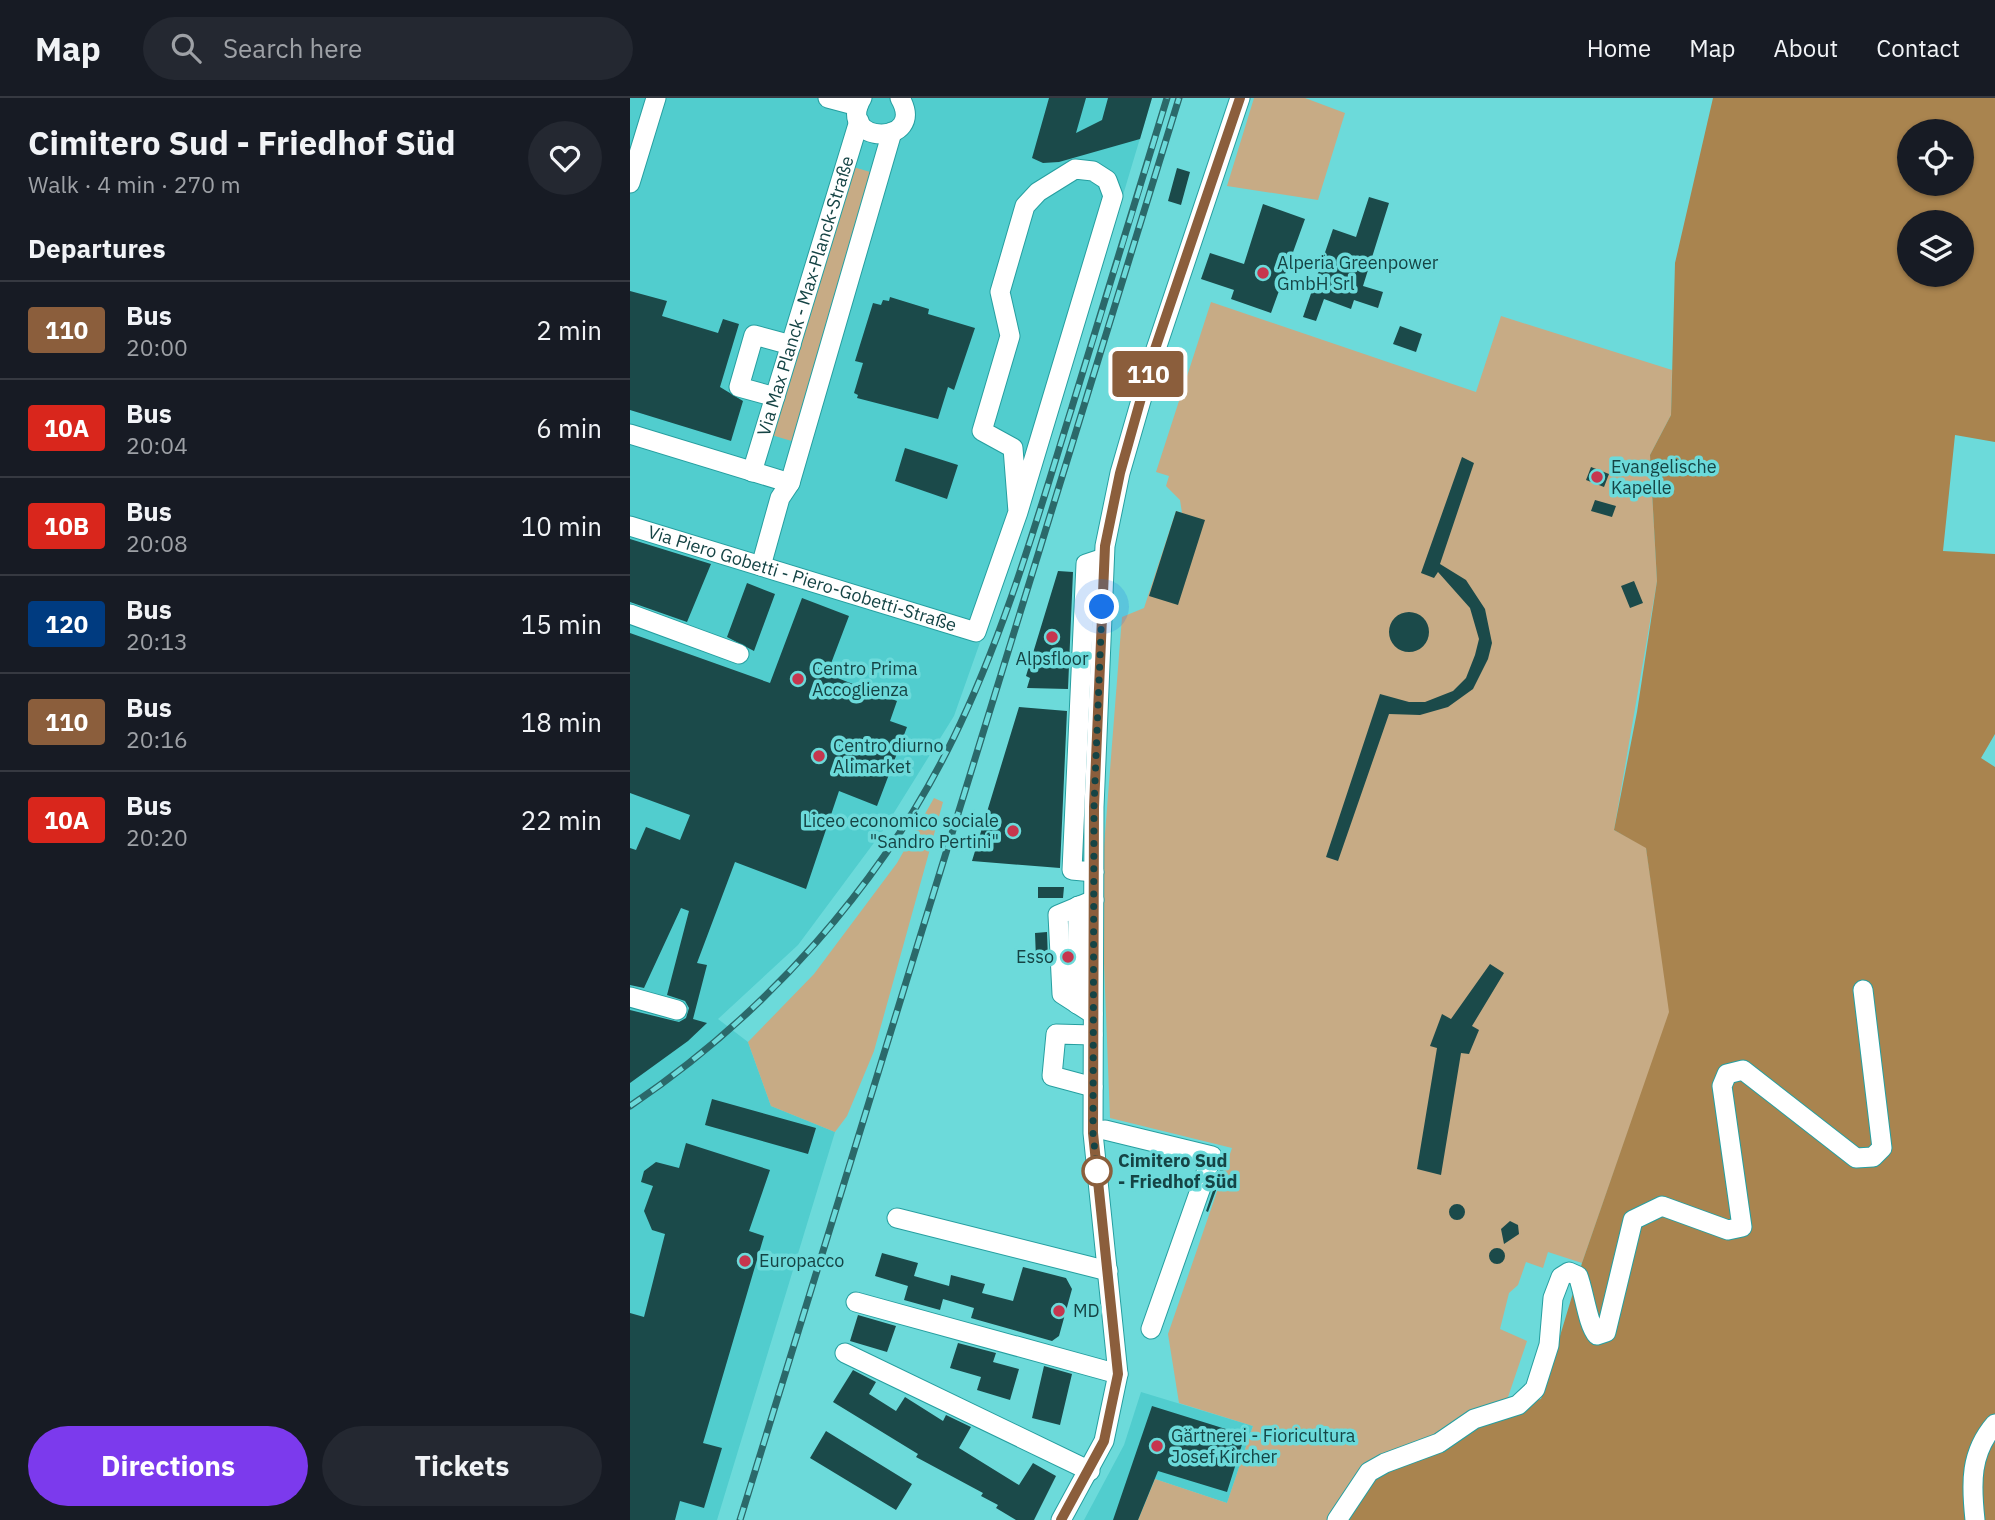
<!DOCTYPE html>
<meta charset="utf-8">
<style>
body{margin:0;font-family:"IBM Plex Sans",sans-serif;background:#242831;color:#f1f3f6;height:100vh;display:flex;flex-direction:column;font-size:26px;white-space:nowrap}
*{box-sizing:border-box;margin:0}
p{font-size:23px;color:#9ea1a6}
.icon{flex:none;width:38px;height:38px;fill:none;stroke:currentColor;stroke-width:2;stroke-linecap:round;stroke-linejoin:round}
.map{position:relative;flex:1;overflow:hidden}
.sheet{display:flex;flex-direction:column;background:#171b24;width:630px}
.sheet>*{flex:none}
.badge{padding:0 14px;border-radius:5px;font-size:24px;line-height:46px}
.tools{position:absolute;left:1267px;top:21px;display:grid;gap:14px}
.tools a{display:grid;place-items:center;width:77px;height:77px;border-radius:50%;background:#171b24;box-shadow:0 2px 5px #0004;font-size:35px}
.you{position:absolute;width:35px;height:35px;margin:-18px;border:5px solid #fff;border-radius:50%;background:#1a73e8;box-shadow:0 0 0 10px #1a73e833}
.map>.badge{position:absolute;translate:-50% -50%;box-shadow:0 0 0 4px #fff}
h2{padding:0 28px;font-size:26px;line-height:63px}
.round{display:grid;place-items:center;flex:none;width:74px;height:74px;border-radius:37px;background:#242831}
.summary{display:flex;align-items:center;justify-content:space-between;height:119px;padding:0 28px}
h1{font-size:33px;font-weight:800;line-height:52px}
.cta{display:flex;gap:14px;margin-top:auto;padding:14px 28px}
.cta a{flex:1;height:80px;border-radius:42px;background:#7c3aed;color:#fff;font-size:28px;font-weight:800;line-height:80px;text-align:center}
.cta a+a{background:#242831;color:#f1f3f6}
ul{padding:0;list-style:none}
li{display:flex;align-items:center;gap:21px;height:98px;padding:0 28px;border-top:2px solid #363941}
li div{flex:1}
li b{display:block;font-size:26px}
li em{font-style:normal}
li .badge{min-width:77px;font-weight:700;text-align:center}
header{display:flex;align-items:center;gap:42px;box-sizing:border-box;height:98px;padding:0 35px;background:#171b24;border-bottom:2px solid #363941}
header strong{font-size:33px}
nav{display:flex;gap:38px;margin-inline-start:auto;font-size:24px}
.search{width:490px;height:63px;background:#242831;display:flex;align-items:center;gap:18px;box-sizing:border-box;padding:0 24px;border-radius:38px;color:#9ea1a6;font-size:26px}
main{display:flex;flex:1;min-height:0}
.map>svg:first-child{display:block}
</style>
<header>
<strong>Map</strong>
<div class="search"><svg class="icon" aria-label="search" viewBox="0 0 24 24"><circle cx="10" cy="10" r="6"/><path d="M15 15l6 6"/></svg>Search here</div>
<nav><a>Home</a><a>Map</a><a>About</a><a>Contact</a></nav>
</header>
<main>
<section class="sheet">
<div class="summary"><div><h1>Cimitero Sud - Friedhof Süd</h1><p>Walk · 4 min · 270 m</p></div><a class="round"><svg class="icon" aria-label="heart" viewBox="0 0 24 24"><path d="M12 20l-8-8c-3-5 5-10 8-4 3-6 11-1 8 4z"/></svg></a></div>
<h2>Departures</h2>
<ul>
<li><span class="badge" style="background:#8b5e3c;color:#fff">110</span><div><b>Bus</b><p>20:00</p></div><em>2 min</em></li>
<li><span class="badge" style="background:#d9261c;color:#fff">10A</span><div><b>Bus</b><p>20:04</p></div><em>6 min</em></li>
<li><span class="badge" style="background:#d9261c;color:#fff">10B</span><div><b>Bus</b><p>20:08</p></div><em>10 min</em></li>
<li><span class="badge" style="background:#003b80;color:#fff">120</span><div><b>Bus</b><p>20:13</p></div><em>15 min</em></li>
<li><span class="badge" style="background:#8b5e3c;color:#fff">110</span><div><b>Bus</b><p>20:16</p></div><em>18 min</em></li>
<li><span class="badge" style="background:#d9261c;color:#fff">10A</span><div><b>Bus</b><p>20:20</p></div><em>22 min</em></li>
</ul>
<div class="cta"><a>Directions</a><a>Tickets</a></div>
</section>
<div class="map">
<svg width="1365" height="1422" viewBox="0 0 1365 1422">
<rect width="100%" height="100%" fill="#6cdada"/>
<path fill="#51cdce" d="M0,0H522L411,372L324,618L252,734L168,847L88,921L118,944L141,1008L205,1034L87,1422H0Z
M511,1294L623,1328L597,1405L525,1381L508,1422H454L494,1347Z"/>
<path fill="#c7ab85" d="M624,0H675L715,15L688,102L597,88Z
M220,68L247,76L165,344L138,336Z
M581,204L846,294L871,218L1042,272L1041,317L1020,357L1027,483L984,732L1016,749L1040,914L952,1165L918,1154L913,1170L896,1164L888,1187L879,1195L870,1231L897,1243L875,1308L702,1422H508L525,1381L597,1405L623,1328L549,1305L538,1236L602,1050L480,1020L471,787L492,519L514,510L546,413L552,415L550,402L536,388L539,378L526,374Z
M304,700L313,704L244,953L217,1018L205,1034L141,1008L118,944L184,876L267,765Z"/>
<path fill="#a9844f" fill-rule="evenodd" d="M1083,0H1365V344L1325,337L1313,453L1365,456V636L1351,660L1365,669V1422H702L740,1364L875,1308L911,1301L952,1165L1039,914L1016,750L984,732L1007,614L1027,483L1020,357L1041,317L1045,165ZM1279,33H1332V86H1279ZM1279,124H1332V177H1279Z"/>
<path fill="#1b4a4a" d="M419,0H456L446,35L472,22L478,0H522L510,41L429,64L413,65L402,60Z
M547,70L560,74L551,107L538,103Z
M739,99L759,105L733,188L753,194L748,210L724,202L721,211L694,201L686,223L673,219L703,131L726,139Z
M633,106L675,121L641,215L601,201L604,192L571,181L580,155L614,166Z
M0,193L37,203L32,218L88,235L93,221L109,226L90,289L113,303L101,343L0,312Z
M260,199L299,211L298,216L345,230L324,292L318,289L308,321L227,300L228,297L224,295L233,265L225,263L243,205L251,207L253,202L259,203Z
M770,228L792,236L786,254L763,246Z
M275,350L328,367L317,401L265,383Z
M832,359L844,365L810,466L836,482L855,511L862,545L858,561L843,591L818,609L790,617L759,616L708,763L696,759L750,596L779,604H795L823,593L836,580L845,557L849,541L840,510L808,474L804,480L791,475Z
M961,369L979,376L974,389L956,382Z
M965,402L986,408L982,419L961,413Z
M546,413L575,422L548,507L519,498Z
M0,441L81,466L57,524L0,504Z
M428,473L443,474L438,591L397,590L400,580L396,578Z
M1004,483L1013,505L1000,510L991,488Z
M117,485L145,496L124,553L97,539Z
M172,500L219,518L197,576L267,603L260,623L277,629L247,708L209,693L176,791L105,764L67,865L77,867L63,921L77,925L58,943L0,985V912L49,924L56,920L59,910L55,903L37,897L59,813L51,810L14,890L0,887V750L6,752L16,729L50,742L60,717L0,695V535L140,585Z
M759 534a20 20 0 1 1 40 0a20 20 0 1 1-40 0Z
M389,609L437,613L430,770L342,763Z
M408,789H434L433,800H408Z
M417,834L418,861H406L405,835Z
M860,866L874,875L842,928L849,932L839,956L831,955L811,1077L787,1071L807,950L800,948L812,916L821,921Z
M82,1001L186,1030L178,1056L75,1027Z
M56,1045L140,1072L119,1133L134,1138L73,1345L92,1350L74,1410L50,1403L45,1422H0V1215L14,1219L35,1136L22,1132L14,1113L23,1088L11,1084L14,1073L26,1064L49,1070Z
M598,1060L578,1114L576,1113L592,1066Z
M819 1114a8 8 0 1 1 16 0a8 8 0 1 1-16 0Z
M880,1123L888,1127L889,1136L874,1146L871,1131Z
M859 1158a8 8 0 1 1 16 0a8 8 0 1 1-16 0Z
M252,1155L288,1165L284,1178L319,1188L321,1177L355,1186L352,1195L383,1203L393,1169L436,1180L442,1191L429,1238L422,1243L341,1220L344,1210L313,1201L310,1212L274,1202L278,1188L245,1178Z
M228,1217L266,1228L257,1254L220,1243Z
M328,1245L366,1255L363,1264L389,1271L380,1302L347,1292L351,1279L320,1270Z
M414,1268L442,1276L430,1327L402,1320Z
M223,1272L246,1284L239,1296L266,1313L275,1299L313,1323L316,1317L341,1329L329,1350L389,1387L403,1365L426,1378L404,1422H386L366,1410L368,1407L351,1398L353,1395L286,1359L288,1356L203,1304Z
M522,1308L615,1337L597,1394L528,1373L508,1422H483Z
M196,1333L282,1386L266,1412L180,1360Z"/>
<g fill="none" stroke-linecap="round" stroke-linejoin="round">
<defs>
<g id="minor">
<path d="M198,0L228,8"/>
<path d="M232,0C204,47 298,49 270,0"/>
<path d="M0,85L26,0"/>
<path d="M145,299L109,289L124,237L161,247"/>
<path d="M0,336L160,385"/>
<path id="s1" d="M122,374L229,23"/>
<path id="s2" d="M0,428L346,534L388,414L483,98L477,82L463,73L445,71L408,94L395,108L370,194L380,238L352,333L383,350L388,414"/>
<path d="M131,468L150,400L160,385L262,34"/>
<path d="M0,516L109,556"/>
<path d="M464,774L442,772L456,466L474,460"/>
<path d="M0,899L47,912"/>
<path d="M447,906L448,808"/>
<path d="M463,916L432,896L428,817L464,802"/>
<path d="M463,989L422,978L426,936L463,937"/>
<path d="M475,1032L582,1058L521,1231"/>
<path d="M267,1120L478,1173"/>
<path d="M226,1204L488,1276"/>
<path d="M215,1255L460,1373"/>
<path d="M431,1422L474,1343L488,1276L463,1035L464,709L475,448L490,375L525,254L610,0"/>
<path d="M707,1422L739,1374L755,1365L809,1345L844,1321L888,1307L905,1291L919,1247L923,1200L931,1179L939,1174L948,1178C954,1193 958,1228 967,1237L976,1234L1003,1122L1032,1108L1098,1132L1112,1129L1092,988L1097,976L1113,972L1226,1060L1243,1059L1252,1050L1233,892"/>
<path d="M1345,1422C1341,1385 1340,1355 1365,1326"/>
</g>
</defs>
<use href="#minor" stroke="#269fa0" stroke-width="21"/>
<use href="#minor" stroke="#fff" stroke-width="19"/>
<defs>
<path id="rail" d="M0,1008C134,918 252,787 323,641C375,535 407,421 442,309C474,206 506,103 537,0
M110,1422L549,0"/>
</defs>
<use href="#rail" stroke="#2b696a" stroke-width="7"/>
<use href="#rail" stroke="#6cdada" stroke-width="4.5" stroke-dasharray="13" stroke-linecap="butt"/>
</g>
<g fill="none" stroke-linecap="round" stroke-linejoin="round">
<defs>
<path id="line" d="M431,1422L474,1343L488,1276L463,1035L464,709L475,448L490,375L524,254L610,0"/>
</defs>
<use href="#line" stroke="#fff" stroke-width="16"/>
<use href="#line" stroke="#8b5e3c" stroke-width="10"/>
<path stroke="#154445" stroke-width="7" stroke-dasharray="0 12.6" d="M467,1073L463,1035L464,709L472,509"/>
</g>
<g fill="#c6364e" stroke="#6cdada" stroke-width="2.5">
<circle cx="633" cy="175" r="7"/>
<circle cx="967" cy="379" r="7"/>
<circle cx="422" cy="539" r="7"/>
<circle cx="168" cy="581" r="7"/>
<circle cx="189" cy="658" r="7"/>
<circle cx="383" cy="733" r="7"/>
<circle cx="438" cy="859" r="7"/>
<circle cx="115" cy="1163" r="7"/>
<circle cx="429" cy="1213" r="7"/>
<circle cx="527" cy="1348" r="7"/>
</g>
<circle fill="#fff" stroke="#8b5e3c" stroke-width="3.5" cx="467" cy="1073" r="14"/>
<g text-anchor="middle" stroke-width="7" stroke-linejoin="round" paint-order="stroke">
<g font-size="18" fill="#154445" stroke="#6cdada" text-anchor="start">
<text x="647" y="171">Alperia Greenpower<tspan x="647" dy="21">GmbH Srl</tspan></text>
<text x="981" y="375">Evangelische<tspan x="981" dy="21">Kapelle</tspan></text>
<text x="422" y="567" text-anchor="middle">Alpsfloor</text>
<text x="182" y="577">Centro Prima<tspan x="182" dy="21">Accoglienza</tspan></text>
<text x="203" y="654">Centro diurno<tspan x="203" dy="21">Alimarket</tspan></text>
<text x="369" y="729" text-anchor="end">Liceo economico sociale<tspan x="369" dy="21">"Sandro Pertini"</tspan></text>
<text x="424" y="865" text-anchor="end">Esso</text>
<text x="129" y="1169">Europacco</text>
<text x="443" y="1219">MD</text>
<text x="541" y="1344">Gärtnerei - Fioricultura<tspan x="541" dy="21">Josef Kircher</tspan></text>
</g>
<g font-size="18" fill="#154445" stroke="#6cdada">
<text dy="6" stroke="none"><textPath href="#s1" startOffset="184">Via Max Planck - Max-Planck-Straße</textPath></text>
<text dy="6" stroke="none"><textPath href="#s2" startOffset="180">Via Piero Gobetti - Piero-Gobetti-Straße</textPath></text>
</g>
<g font-size="18" font-weight="bold" fill="#154445" stroke="#6cdada" text-anchor="start">
<text x="488" y="1069">Cimitero Sud<tspan x="488" dy="21">- Friedhof Süd</tspan></text>
</g>
</g>
</svg>
<div class="tools">
<a><svg class="icon" aria-label="locate" viewBox="0 0 24 24"><circle cx="12" cy="12" r="6"/><path d="M12 2v4M12 18v4M2 12h4M18 12h4"/></svg></a>
<a><svg class="icon" aria-label="layers" viewBox="0 0 24 24"><path d="M12 4l9 5-9 5-9-5zM3 14l9 5 9-5"/></svg></a>
</div>
<div class="you" style="left:472px;top:509px"></div>
<b class="badge" style="left:518px;top:276px;background:#8b5e3c;color:#fff">110</b>
</div>
</main>
